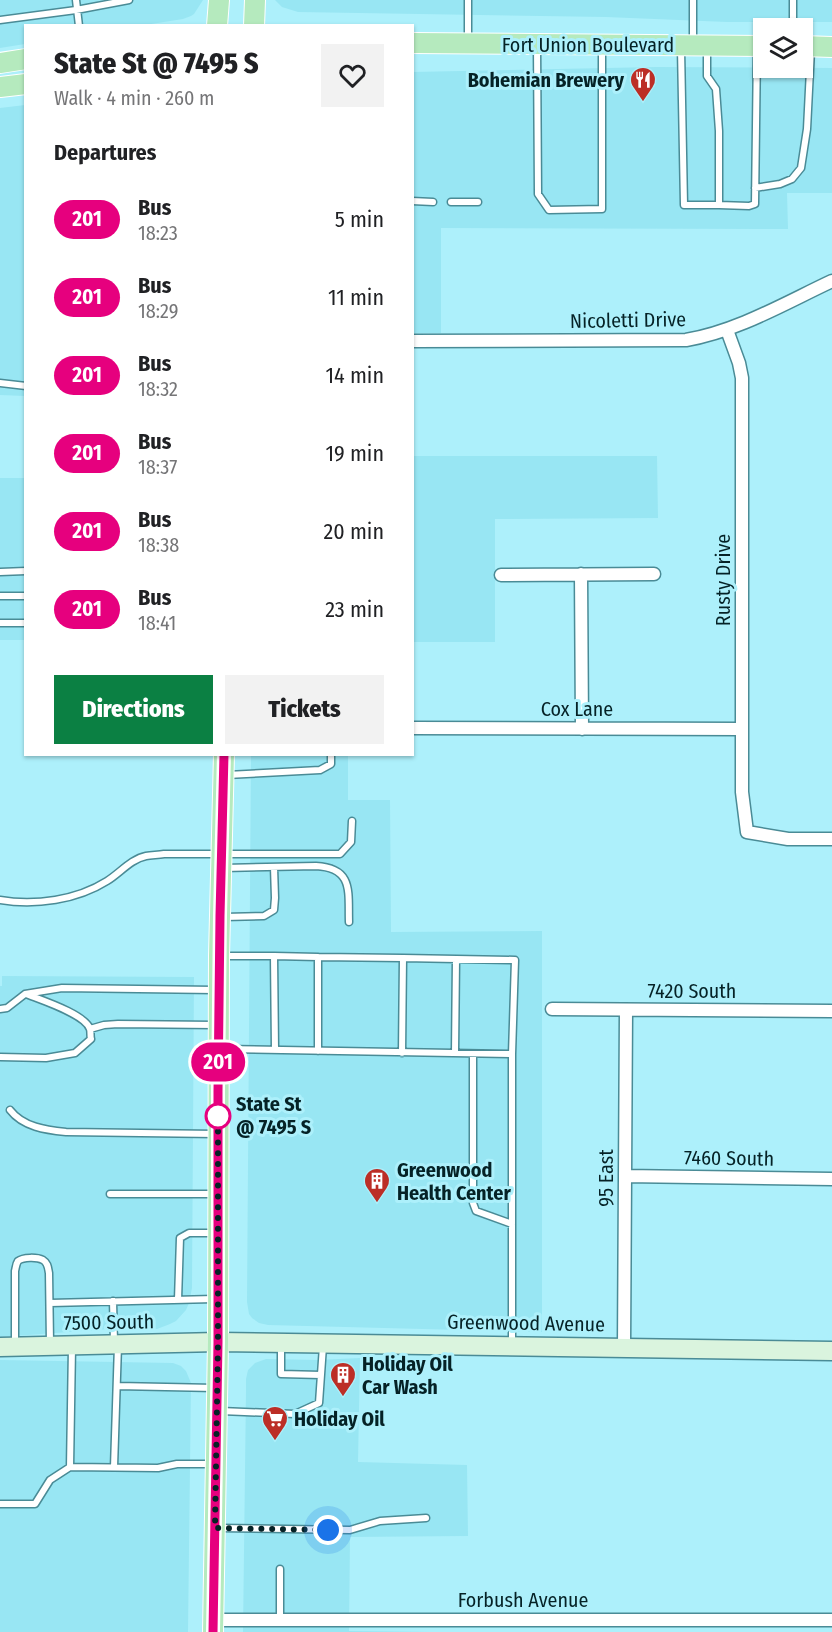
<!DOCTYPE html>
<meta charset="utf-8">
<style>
body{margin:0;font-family:"Fira Sans Condensed",sans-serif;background:#f2f2f2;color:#202124;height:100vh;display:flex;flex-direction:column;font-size:22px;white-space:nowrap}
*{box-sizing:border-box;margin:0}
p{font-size:20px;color:#757577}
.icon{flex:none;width:33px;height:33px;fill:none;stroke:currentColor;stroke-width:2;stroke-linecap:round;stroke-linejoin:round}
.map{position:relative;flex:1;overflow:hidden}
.side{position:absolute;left:24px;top:24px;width:390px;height:732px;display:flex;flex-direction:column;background:#fff;border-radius:0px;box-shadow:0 2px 4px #0004}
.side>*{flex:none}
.badge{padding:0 12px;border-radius:20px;font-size:21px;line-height:39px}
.tools{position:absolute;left:753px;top:18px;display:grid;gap:12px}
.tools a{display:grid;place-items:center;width:60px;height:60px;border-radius:0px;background:#fff;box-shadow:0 2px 4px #0004;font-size:30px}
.you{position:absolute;width:30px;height:30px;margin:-15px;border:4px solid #fff;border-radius:50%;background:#1a73e8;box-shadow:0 0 0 9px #1a73e833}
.map>.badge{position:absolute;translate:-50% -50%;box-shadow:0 0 0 3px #fff}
h2{padding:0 30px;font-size:22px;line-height:54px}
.round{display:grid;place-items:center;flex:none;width:63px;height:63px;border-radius:0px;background:#f2f2f2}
.summary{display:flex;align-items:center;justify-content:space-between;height:102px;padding:0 30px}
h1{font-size:28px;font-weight:800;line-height:45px}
.button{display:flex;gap:12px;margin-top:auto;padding:12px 30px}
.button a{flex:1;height:69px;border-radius:0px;background:#0b8043;color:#fff;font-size:24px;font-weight:800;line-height:69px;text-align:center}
.button a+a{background:#f2f2f2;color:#202124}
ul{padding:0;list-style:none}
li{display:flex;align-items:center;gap:18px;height:78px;padding:0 30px}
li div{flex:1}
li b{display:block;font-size:22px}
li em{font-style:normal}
li .badge{min-width:66px;font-weight:700;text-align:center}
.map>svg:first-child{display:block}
</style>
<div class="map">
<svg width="832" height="1632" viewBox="0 0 832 1632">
<rect width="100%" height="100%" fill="#adf0fb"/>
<path fill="#98e6f3" d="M0,0H203L194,14L191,16L183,19L145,25L26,26L25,44L0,48Z
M275,0H832V22H727L606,17L298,12L282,7Z
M656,67L832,68V193H787L788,229L441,228V333H413L412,72Z
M25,105V396L0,395V108Z
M412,456H657L658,518L495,519V642H413Z
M0,478H25V640H0Z
M251,755H348V800H390L391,932L542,931V1332L268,1325L259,1323L252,1318L249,1314L247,1302Z
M2,976L194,977L192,1288L189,1303L186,1310L176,1321L170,1324L157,1329H110L0,1337V986H2Z
M360,1358L358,1462L467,1465L468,1536L350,1537L349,1631L430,1632H243L246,1391V1379L248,1370L255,1363L266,1359L318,1360Z
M0,1360L173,1363L181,1366L186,1371L191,1383L188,1632H0Z"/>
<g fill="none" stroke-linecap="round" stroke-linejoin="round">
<defs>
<path id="lane" d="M76,0L79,26
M0,20L76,10L129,0
M793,28V0
M468,41V0
M693,42V0
M537,46L538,194L549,210L602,209V49
M681,49L684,205H719V131L716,89L707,76V49
M755,188L780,184L792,179L801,168L807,129L811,50
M412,201L433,202
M451,202H478
M719,205L749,206L755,204L757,48
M0,383L26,386
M0,572L26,571
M0,596H26
M0,623H26
M227,775L320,770L331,764V754
M224,868L316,866C354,868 348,892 349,922
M0,900C35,906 77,900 107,881C120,873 131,859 146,856C152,855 158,855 164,854H340L351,842L352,821
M224,917L264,916L274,910L275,898L274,867
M223,956H274L275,1050
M274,956L318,957V1051
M318,957L403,958
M0,1009L7,1008L25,994L62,988L215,990
M90,1029L104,1025L118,1024L215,1025
M222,1049L512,1054
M402,1053L403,958L515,960L512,1054V1345
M455,1053L456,959
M473,1054V1203L476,1211L512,1224
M0,1057L46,1058L75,1053L91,1039C90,1036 91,1032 90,1029C85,1014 41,1000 26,994
M10,1110C23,1127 46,1130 66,1132L216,1134
M110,1194H214
M178,1300L180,1238L189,1233H216
M113,1301L114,1342
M50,1303L214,1299
M15,1346V1271C16,1267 16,1264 18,1261C23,1257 37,1257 43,1260C48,1263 48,1268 49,1273L50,1343
M281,1346V1374L321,1375
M72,1347L70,1467L158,1468L177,1464H213
M117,1386L215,1388
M221,1411L295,1414L319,1403L323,1346
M114,1467L118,1345
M0,1504H35L50,1480L70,1467
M219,1528L350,1530L380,1521L426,1518
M280,1619V1569"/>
<path id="street" d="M727,330L739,363L742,378V792L747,832L788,839H832
M412,341L686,340C738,331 785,303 832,281
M581,574L582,729
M501,575L654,574
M412,728L742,729
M552,1009L832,1011
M625,1176L832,1179
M624,1347L626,1010
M214,1620H832"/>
<path id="secondary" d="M0,1347L218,1342L832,1351"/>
<path id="primary" d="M217,26L219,0
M254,26L255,0
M412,43L764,46
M802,46L832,47
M0,63L26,59
M0,87L26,84
M213,1632L218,1342L219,956L224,754"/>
</defs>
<use href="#lane" stroke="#4a8b96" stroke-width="9"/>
<use href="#street" stroke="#4a8b96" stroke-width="15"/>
<use href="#secondary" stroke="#4a8b96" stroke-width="21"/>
<use href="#primary" stroke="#fff" stroke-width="22"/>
<use href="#lane" stroke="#fff" stroke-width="6"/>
<use href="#street" stroke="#fff" stroke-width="12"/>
<use href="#secondary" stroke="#daf4de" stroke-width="18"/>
<use href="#primary" stroke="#b5eabe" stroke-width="20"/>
</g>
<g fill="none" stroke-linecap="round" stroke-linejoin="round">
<defs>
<path id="line" d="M213,1632L218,1342V1092L220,916L224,754"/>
</defs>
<use href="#line" stroke="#fff" stroke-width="14"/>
<use href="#line" stroke="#e6007e" stroke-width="9"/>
<path stroke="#052226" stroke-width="6" stroke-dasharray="0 10.8" d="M218,1116V1113V1342L215,1528L328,1530"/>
</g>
<defs>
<symbol id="restaurant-pin" viewBox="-11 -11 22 30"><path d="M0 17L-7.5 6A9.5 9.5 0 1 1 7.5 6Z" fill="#bc2e26" stroke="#adf0fb"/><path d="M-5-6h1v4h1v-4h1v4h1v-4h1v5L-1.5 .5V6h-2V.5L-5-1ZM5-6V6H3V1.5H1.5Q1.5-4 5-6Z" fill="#fff"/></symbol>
<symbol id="building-pin" viewBox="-11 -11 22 30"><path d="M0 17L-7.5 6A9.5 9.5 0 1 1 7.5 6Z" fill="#bc2e26" stroke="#adf0fb"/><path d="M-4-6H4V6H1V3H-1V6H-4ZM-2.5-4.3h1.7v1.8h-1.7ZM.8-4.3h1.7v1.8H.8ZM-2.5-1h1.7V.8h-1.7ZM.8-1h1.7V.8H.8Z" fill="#fff"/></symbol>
<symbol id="supermarket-pin" viewBox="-11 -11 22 30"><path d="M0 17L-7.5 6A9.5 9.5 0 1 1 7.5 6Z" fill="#bc2e26" stroke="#adf0fb"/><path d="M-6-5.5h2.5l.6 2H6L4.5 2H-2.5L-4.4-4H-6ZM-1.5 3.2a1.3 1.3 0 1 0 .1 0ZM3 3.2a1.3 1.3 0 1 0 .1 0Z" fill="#fff"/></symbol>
</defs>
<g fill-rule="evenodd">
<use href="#restaurant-pin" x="628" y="65" width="30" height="40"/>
<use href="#building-pin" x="362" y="1166" width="30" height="40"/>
<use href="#building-pin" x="328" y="1360" width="30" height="40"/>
<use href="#supermarket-pin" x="260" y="1404" width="30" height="40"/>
</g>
<circle fill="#fff" stroke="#e6007e" stroke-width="3" cx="218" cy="1116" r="12"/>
<g text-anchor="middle" stroke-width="6" stroke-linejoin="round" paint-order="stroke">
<g font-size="20" fill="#052226" stroke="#adf0fb">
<text x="588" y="52">Fort Union Boulevard</text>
<text transform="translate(628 320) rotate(-1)" y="7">Nicoletti Drive</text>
<text transform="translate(723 580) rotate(-90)" y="7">Rusty Drive</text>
<text x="577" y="716">Cox Lane</text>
<text x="692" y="998">7420 South</text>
<text transform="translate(729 1158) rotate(1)" y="7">7460 South</text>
<text transform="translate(606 1178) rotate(-90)" y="7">95 East</text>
<text transform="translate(109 1322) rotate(-1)" y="7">7500 South</text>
<text transform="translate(526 1323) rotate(1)" y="7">Greenwood Avenue</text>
<text x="523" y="1607">Forbush Avenue</text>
</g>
<g font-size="20" font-weight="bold" fill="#052226" stroke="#adf0fb" text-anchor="start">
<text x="624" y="87" text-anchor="end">Bohemian Brewery</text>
<text x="397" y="1177">Greenwood<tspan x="397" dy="23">Health Center</tspan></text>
<text x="362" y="1371">Holiday Oil<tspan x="362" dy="23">Car Wash</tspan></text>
<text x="294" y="1426">Holiday Oil</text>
</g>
<g font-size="20" font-weight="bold" fill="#052226" stroke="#adf0fb" text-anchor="start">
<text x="236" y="1111">State St<tspan x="236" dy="23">@ 7495 S</tspan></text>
</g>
</g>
</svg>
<div class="tools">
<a><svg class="icon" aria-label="layers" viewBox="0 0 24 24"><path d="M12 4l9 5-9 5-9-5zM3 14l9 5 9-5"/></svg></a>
</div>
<div class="you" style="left:328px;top:1530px"></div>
<b class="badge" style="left:218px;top:1062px;background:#e6007e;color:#fff">201</b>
<section class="side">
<div class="summary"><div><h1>State St @ 7495 S</h1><p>Walk · 4 min · 260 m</p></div><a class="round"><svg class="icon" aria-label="heart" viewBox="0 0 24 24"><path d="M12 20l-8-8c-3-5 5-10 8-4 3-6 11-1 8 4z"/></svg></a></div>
<h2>Departures</h2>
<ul>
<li><span class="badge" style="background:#e6007e;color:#fff">201</span><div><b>Bus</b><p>18:23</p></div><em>5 min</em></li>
<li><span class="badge" style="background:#e6007e;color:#fff">201</span><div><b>Bus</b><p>18:29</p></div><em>11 min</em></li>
<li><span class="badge" style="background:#e6007e;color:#fff">201</span><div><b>Bus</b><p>18:32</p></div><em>14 min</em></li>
<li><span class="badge" style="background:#e6007e;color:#fff">201</span><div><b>Bus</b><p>18:37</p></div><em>19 min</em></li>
<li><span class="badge" style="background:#e6007e;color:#fff">201</span><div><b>Bus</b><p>18:38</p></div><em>20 min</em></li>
<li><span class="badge" style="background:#e6007e;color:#fff">201</span><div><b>Bus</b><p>18:41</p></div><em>23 min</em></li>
</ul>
<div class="button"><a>Directions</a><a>Tickets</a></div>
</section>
</div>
